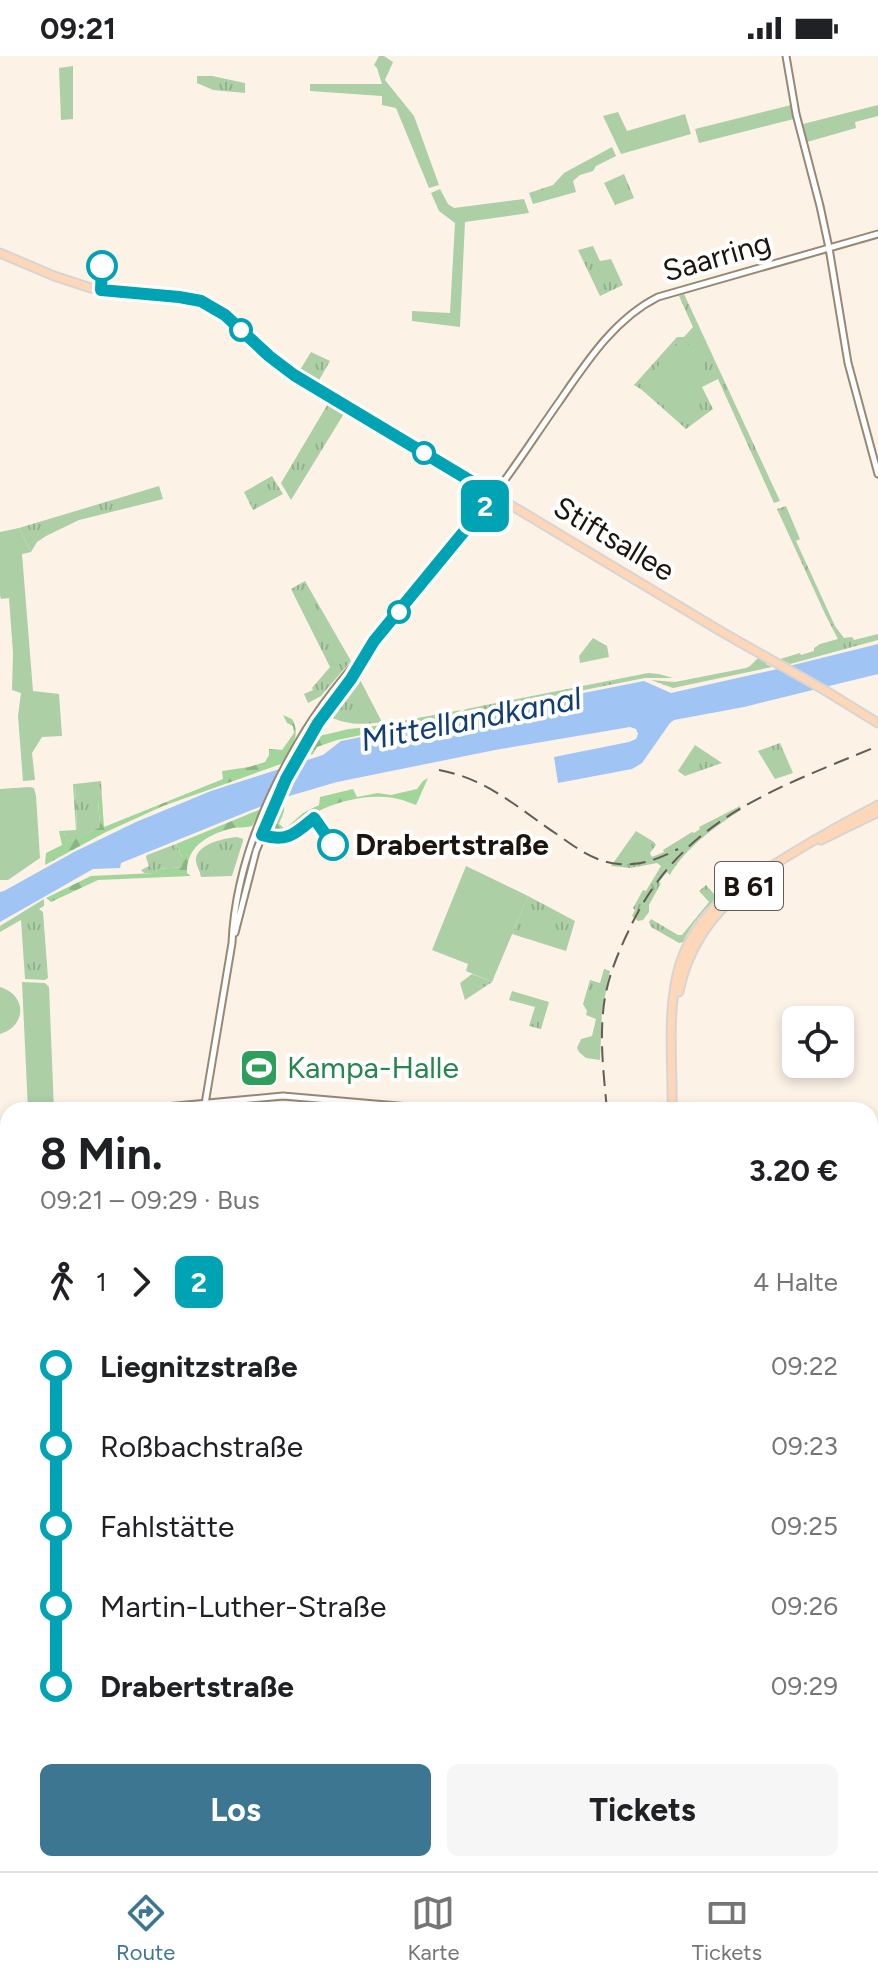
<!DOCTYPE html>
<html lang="de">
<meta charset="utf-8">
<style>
body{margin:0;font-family:Figtree,sans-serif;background:#f6f6f6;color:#202124;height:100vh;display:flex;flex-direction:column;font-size:30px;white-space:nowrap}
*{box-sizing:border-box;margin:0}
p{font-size:26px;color:#757577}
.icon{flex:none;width:44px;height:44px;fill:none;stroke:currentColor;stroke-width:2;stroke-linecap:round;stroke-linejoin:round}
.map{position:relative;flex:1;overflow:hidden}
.panel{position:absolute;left:0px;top:1046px;width:878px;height:770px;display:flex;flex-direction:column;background:#fff;border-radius:24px 24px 0 0;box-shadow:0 4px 12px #0003}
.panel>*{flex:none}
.badge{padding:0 16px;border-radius:12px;font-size:28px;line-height:52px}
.tools{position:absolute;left:782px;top:950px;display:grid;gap:16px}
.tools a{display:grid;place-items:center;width:72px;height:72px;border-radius:12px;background:#fff;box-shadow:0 4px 12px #0003;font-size:40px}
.map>.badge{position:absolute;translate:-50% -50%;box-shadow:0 0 0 4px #fff}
.legs{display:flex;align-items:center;gap:12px;height:88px;padding:0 40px;font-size:26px}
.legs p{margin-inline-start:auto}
.summary{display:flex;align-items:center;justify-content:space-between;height:136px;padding:0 40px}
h1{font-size:44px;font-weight:700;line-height:60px}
.primary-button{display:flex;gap:16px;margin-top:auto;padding:16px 40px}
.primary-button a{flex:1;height:92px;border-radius:12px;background:#3d7690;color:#fff;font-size:32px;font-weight:700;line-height:92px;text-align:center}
.primary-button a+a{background:#f6f6f6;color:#202124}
ul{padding:0 40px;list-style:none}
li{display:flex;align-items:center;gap:28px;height:80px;font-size:30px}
li i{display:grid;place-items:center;width:12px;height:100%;margin:0 10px;background:currentColor}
li i::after{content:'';width:20px;height:20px;margin:-10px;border:6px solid;border-radius:50%;background:#fff}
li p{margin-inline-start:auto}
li:first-child i{background:linear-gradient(#0000 50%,currentColor 0)}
li:last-child i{background:linear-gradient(currentColor 50%,#0000 0)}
.status{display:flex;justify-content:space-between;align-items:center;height:56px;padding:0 40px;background:#fff;direction:ltr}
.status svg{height:22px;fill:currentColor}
.menu{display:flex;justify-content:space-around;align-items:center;height:112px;border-top:2px solid #e0e0e0;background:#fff;font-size:22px;color:#757577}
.menu a{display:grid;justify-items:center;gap:4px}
.menu .current{color:#3d7690}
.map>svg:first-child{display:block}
</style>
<div class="status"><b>09:21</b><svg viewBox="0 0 49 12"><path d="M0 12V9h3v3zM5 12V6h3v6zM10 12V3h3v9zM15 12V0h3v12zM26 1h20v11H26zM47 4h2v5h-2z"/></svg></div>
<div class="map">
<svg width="878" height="1815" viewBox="0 0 878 1815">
<defs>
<pattern id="grass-tufts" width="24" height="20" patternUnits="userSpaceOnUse" patternTransform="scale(2)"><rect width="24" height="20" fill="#accfa6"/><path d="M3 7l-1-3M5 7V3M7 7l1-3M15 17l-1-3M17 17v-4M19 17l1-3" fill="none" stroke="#93b18e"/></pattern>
<pattern id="forest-firs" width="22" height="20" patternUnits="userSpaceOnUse" patternTransform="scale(2)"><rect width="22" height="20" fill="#a2d59a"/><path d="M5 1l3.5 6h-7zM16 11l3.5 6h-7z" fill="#8bb684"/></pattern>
</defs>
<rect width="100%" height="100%" fill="#fdf2e6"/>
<path fill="url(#grass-tufts)" d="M197,20H212L245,27V37L213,34L197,27Z
M612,91L616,100L596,110L593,115L580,119L573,125L576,136L533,148L529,137L553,129L564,117Z
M624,118L634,142L615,149L604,127Z
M593,190L600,205L611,203L623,229L600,240L578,194Z
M684,238L780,445L774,447L718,323L702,331L713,353L686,373L642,334L634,329L677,281H684L693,271L679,240Z
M311,296L330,305L318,326L300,314Z
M329,346L345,356L291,444L281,427Z
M272,420L283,438L253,454L244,436Z
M159,430L163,443L79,464L46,480L37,486L31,496L19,472Z
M786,450L800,483L796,485L835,570L844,582L852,581L854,584L878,578V584L790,608L780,603L800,597L801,599L814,595V592L820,588L838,583L826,560L777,453Z
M305,525L351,605L321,640L308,647L304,638L313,634L312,632L330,611L291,533Z
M759,601L767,605L766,608L772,611L673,632L651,624L675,626L746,612L750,610Z
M648,617L659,618L673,622H645L457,659L466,653Z
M357,618L382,666C363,669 346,669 328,660Z
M780,687L793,717L775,723L758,695Z
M695,689L722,707L685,720L678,715Z
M101,725L102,743L98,744L100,771L68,787L64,776L77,775L75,728Z
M740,750L741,754C717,769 683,794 670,819L667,816L659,826L661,827L649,849V856L643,864L638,865L632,860L635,854L633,852L643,834L646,835L661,810L657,807L630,812L611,810L636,775L654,786L656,789L650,797L652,801L664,796L663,794L692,776L694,777L700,773L699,771Z
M237,781L243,783V785L232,820L201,821C200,814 195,807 196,802C199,787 226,782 237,781Z
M176,788L182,801L183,811L158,813L155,817H144L141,814L149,810L146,801L147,799Z
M756,805L760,810C729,831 700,851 683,886L679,887L651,871L649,866L651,863L678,879H682L709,846L699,835L706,829L714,838L734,820L737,822Z
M528,840L575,865L566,895L512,878Z
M44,843V850L39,853L43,856L48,922L45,924L25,923L21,864L0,876V870Z
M604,913L610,915L602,955L600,1004L586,1002L579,996L577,992L581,983L592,980L596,963L586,959L587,955L583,948L590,924L600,927Z
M472,918L492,926L465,944L460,927Z
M512,935L549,946L541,973L529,970L535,951L509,944Z"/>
<path fill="url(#forest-firs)" d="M461,654L450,661L337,684L317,691L313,698L303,701L315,681L349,673L369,671Z
M283,659L292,663C302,680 290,693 281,708L163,750L104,777L45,809L46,797L62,789L59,775L76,774L73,728H75L77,776L64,777L69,786L100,771L98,743H102L104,771L223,723L222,715L249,711L265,706L269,699V693L282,694L294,677L293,670L287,667Z
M428,722L416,749C410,747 404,744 398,743C374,737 339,744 317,756C304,763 295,775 279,779L271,774L270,769L281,744C288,751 282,760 279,768L285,773L303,757L319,749L320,741L353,733L357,741L378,737L391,739L417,733L423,725Z
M261,753L252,770C245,772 240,771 233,772C209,778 186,790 187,817L191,820L98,824L51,846L46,842L91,820L155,817L158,813L182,811V801L176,788Z"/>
<path fill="#accfa6" d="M379,0H384L393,6L385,24L414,60L439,129L429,132L396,52L382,49V40L310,35V28H382L377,12L374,9Z
M73,10V63L61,64L59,12Z
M791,49L794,63L699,87L695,73Z
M878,49V60L855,66L856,72L807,86L803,68Z
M618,56L627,75L685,58L691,78L621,98L603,60Z
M440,133L448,148L454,152L524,143L529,157L465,166L460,271L412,265V255L450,257L455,167L439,155L431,137Z
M682,283L705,304V319L673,357L641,329Z
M19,472L31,496L22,498L33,635L59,638L62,680L42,681L32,697L35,724L23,725L18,660L21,637L12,634L13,597L9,542L1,543L0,539V476Z
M593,582L607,590L609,601L580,607L579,600Z
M30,731L34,732L36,740L40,802L8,824H0V733Z
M466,810L528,840L492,926L466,915L468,908L432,894Z
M22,926L45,927L49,931L54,1054H28Z
M0,931C27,939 27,970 0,978Z
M870,1295H878V1437L870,1439Z"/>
<path fill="#a0c4f3" d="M878,588V618L744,651L674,664L670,667L642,707L632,713L558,727L554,701L629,686L636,683L638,678L636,673L630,671L495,694L337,726L279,743L121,807L120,812L93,813L0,866V836L4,835L74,796L136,766L211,735L323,699L341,685L644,625L671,637L769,615Z"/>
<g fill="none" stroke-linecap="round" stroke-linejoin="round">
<defs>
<path id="minor" d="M786,0L796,58L820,150L829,192L848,307L878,418
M235,877L256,795L286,723L318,667L351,623L367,596
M232,887C235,817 263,747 298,687C320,648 349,615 378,581C416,534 456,488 493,440C516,410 537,377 559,346C586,307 614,263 658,241L878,178
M133,1054L283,1040L444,1054
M204,1054L232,887
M0,1075L8,1074
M216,1808L218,1815"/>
<path id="major" d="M0,197L54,220L91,232L179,241L201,245L225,259L269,300L301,323L722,576L826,635L878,667
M821,784L878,756
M679,936C687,895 710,859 743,834
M672,1054C673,1009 667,963 677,919C682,897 693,876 708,859C723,841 742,830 761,817C799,792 838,770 878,749
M0,1432L8,1433
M799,1808L802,1815"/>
</defs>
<use href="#minor" stroke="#978875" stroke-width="9"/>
<use href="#major" stroke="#d6d5d4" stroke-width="11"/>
<use href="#minor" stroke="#fff" stroke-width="5"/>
<use href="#major" stroke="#fed7b9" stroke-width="7"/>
<path stroke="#645c53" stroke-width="2" stroke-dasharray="16 8" stroke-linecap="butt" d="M439,714C488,723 519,753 558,779C578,793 595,806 619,808C641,810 659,803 678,793
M607,1054C604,1022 600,989 603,957C605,929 616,901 628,876C679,764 772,734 878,690
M0,1281L8,1282"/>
</g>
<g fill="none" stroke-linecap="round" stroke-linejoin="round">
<defs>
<path id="line-1" d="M102,210L101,234L179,241L201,245L225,259L269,300L294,319L494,439L374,585L351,623L318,667L286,723L262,779C287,787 296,777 314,762L333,789"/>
</defs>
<use href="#line-1" stroke="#fff" stroke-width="18"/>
<use href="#line-1" stroke="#00a3b4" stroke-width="12"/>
</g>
<defs>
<symbol id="stadium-square" viewBox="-11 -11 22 22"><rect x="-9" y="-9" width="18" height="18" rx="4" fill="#2e9e5b" stroke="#fff"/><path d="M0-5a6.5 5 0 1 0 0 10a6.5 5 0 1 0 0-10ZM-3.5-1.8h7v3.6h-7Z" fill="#fff"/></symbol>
</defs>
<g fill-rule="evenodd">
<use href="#stadium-square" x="237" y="990" width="44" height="44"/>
</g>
<g fill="#fff" stroke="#00a3b4" stroke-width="4">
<circle cx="102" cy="210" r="14"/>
<circle cx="241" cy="274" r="10"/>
<circle cx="424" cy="397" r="10"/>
<circle cx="399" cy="556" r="10"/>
<circle cx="333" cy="789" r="14"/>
</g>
<g text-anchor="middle" stroke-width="8" stroke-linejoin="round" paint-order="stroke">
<rect fill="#fff" stroke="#5f5b56" stroke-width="2" x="715" y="806" width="68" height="48" rx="6"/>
<g font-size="28" font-weight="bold" fill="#1b150e">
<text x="749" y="840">B 61</text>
</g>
<g font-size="30" fill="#1b150e" stroke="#fff">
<text transform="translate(717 201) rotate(-16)" y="10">Saarring</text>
<text transform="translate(614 483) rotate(31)" y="10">Stiftsallee</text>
</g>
<g font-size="30" font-weight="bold" fill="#1b150e" stroke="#fff" text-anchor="start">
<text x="355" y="799">Drabertstraße</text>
</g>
<g font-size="30" fill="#27864d" stroke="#fff" text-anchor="start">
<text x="287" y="1022">Kampa-Halle</text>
</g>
<g font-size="32" font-style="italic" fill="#133e72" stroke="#fff">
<text transform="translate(471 663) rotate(-11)" y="11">Mittellandkanal</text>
</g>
</g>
</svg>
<div class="tools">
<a><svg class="icon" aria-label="locate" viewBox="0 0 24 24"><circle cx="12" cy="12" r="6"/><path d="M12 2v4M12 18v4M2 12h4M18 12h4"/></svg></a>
</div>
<b class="badge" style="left:485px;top:450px;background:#00a3b4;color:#fff">2</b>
<section class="panel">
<div class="summary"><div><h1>8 Min.</h1><p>09:21 – 09:29 · Bus</p></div><b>3.20 €</b></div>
<div class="legs"><svg class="icon" aria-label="walk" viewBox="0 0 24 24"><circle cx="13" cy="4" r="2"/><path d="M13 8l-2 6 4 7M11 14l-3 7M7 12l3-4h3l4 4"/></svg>1<svg class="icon" aria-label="forward" viewBox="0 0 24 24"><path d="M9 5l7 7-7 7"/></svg><b class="badge" style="background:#00a3b4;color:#fff">2</b><p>4 Halte</p></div>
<ul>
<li><i style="color:#00a3b4"></i><b>Liegnitzstraße</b><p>09:22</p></li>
<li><i style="color:#00a3b4"></i><span>Roßbachstraße</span><p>09:23</p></li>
<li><i style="color:#00a3b4"></i><span>Fahlstätte</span><p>09:25</p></li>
<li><i style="color:#00a3b4"></i><span>Martin-Luther-Straße</span><p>09:26</p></li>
<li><i style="color:#00a3b4"></i><b>Drabertstraße</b><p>09:29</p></li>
</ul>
<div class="primary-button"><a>Los</a><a>Tickets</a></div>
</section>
</div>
<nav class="menu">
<a class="current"><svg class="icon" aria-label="directions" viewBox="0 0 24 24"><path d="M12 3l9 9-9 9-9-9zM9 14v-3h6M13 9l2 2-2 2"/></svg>Route</a>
<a><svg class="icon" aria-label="map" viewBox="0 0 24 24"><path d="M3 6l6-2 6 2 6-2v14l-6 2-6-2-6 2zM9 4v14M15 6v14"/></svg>Karte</a>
<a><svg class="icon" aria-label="tickets" viewBox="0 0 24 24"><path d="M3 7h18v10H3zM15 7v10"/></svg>Tickets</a>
</nav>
